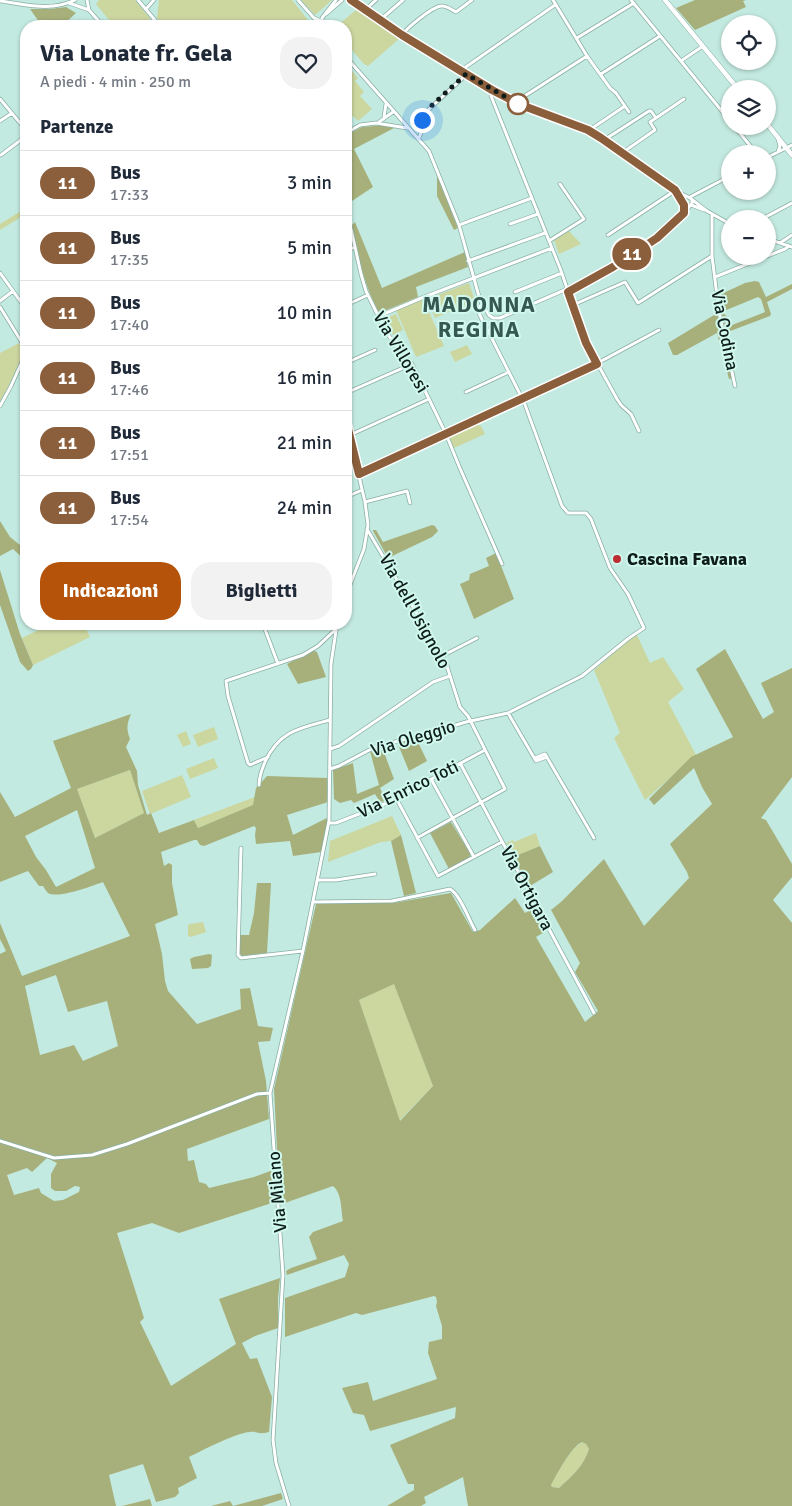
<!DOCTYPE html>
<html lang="it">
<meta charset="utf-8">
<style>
body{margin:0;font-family:Signika,sans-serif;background:#f2f2f3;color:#1f2937;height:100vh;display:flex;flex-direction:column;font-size:19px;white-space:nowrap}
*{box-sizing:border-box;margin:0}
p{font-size:16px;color:#747a83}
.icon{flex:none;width:28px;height:28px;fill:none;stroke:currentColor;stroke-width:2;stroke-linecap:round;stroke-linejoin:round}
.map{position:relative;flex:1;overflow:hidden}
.drawer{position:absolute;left:20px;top:20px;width:332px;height:610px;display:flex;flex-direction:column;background:#fff;border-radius:20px;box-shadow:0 1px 4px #0004}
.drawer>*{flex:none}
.badge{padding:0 10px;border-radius:16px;font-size:18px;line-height:32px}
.controls{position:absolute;left:721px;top:15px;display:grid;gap:10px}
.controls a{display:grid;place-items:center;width:55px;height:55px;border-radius:50%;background:#fff;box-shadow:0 1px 4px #0004;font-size:25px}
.you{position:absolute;width:25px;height:25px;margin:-12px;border:4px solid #fff;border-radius:50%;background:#1a73e8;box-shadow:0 0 0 8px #1a73e833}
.map>.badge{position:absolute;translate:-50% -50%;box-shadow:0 0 0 2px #fff}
h2{padding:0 20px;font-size:19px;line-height:45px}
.round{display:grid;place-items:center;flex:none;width:52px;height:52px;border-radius:20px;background:#f2f2f3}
.summary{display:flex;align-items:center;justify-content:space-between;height:85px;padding:0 20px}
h1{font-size:24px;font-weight:700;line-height:38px}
.cta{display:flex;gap:10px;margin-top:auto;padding:10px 20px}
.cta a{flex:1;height:58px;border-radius:20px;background:#b45309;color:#fff;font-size:20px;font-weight:700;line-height:58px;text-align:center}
.cta a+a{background:#f2f2f3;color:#1f2937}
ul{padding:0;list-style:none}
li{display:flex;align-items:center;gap:15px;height:65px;padding:0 20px;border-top:1px solid #e0e1e3}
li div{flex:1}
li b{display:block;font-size:19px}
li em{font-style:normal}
li .badge{min-width:55px;font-weight:700;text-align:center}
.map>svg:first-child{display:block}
</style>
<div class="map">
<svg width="792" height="1506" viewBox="0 0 792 1506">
<rect width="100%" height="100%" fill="#c3eae0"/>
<path fill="#ccd69f" d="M99,0H135L150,18L148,26H114L96,4Z
M159,0H292L312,25L314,24L316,26H164L157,18Z
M301,0H332L315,15Z
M356,10L400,38L368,66L364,64L346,43V26H337Z
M346,64L358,78L355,81L364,92L360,96L372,109L358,121L353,116L346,122Z
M26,208V214L0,230V224Z
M568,230L581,244L559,254L554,240Z
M469,283L475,301L435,318L427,299Z
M423,298L444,346L416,357L396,310Z
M396,314L403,330L393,335L386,318Z
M19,343L24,353L8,387L0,401V353Z
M467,345L472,354L455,362L450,352Z
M475,424L481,426L485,434L454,448L449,437Z
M51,624H84L90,637L33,665L22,638Z
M636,633L650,663L663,657L684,689L668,702L696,755L645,800L614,738L620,733L594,670Z
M214,727L218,739L198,747L193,735Z
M186,731L191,744L183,747L177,735Z
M214,758L218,768L190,779L186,769Z
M130,770L144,813L95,838L77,789Z
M182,775L191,797L150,814L142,791Z
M255,797L254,805L198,828L194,820Z
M392,816L401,835L391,841L381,842L328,862L330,841Z
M536,833L540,846L513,857L506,843L513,840L514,842Z
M203,922L206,932L191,937L188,936V925L190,924Z
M394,983L433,1086L399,1121L359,1000Z
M583,1442L586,1444L589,1449C584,1466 571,1477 559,1488L552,1487L551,1485C557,1474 571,1447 583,1442Z"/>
<path fill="#a7b07b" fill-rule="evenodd" d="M695,0H746L743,1L746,7L695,30L676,8Z
M66,7L76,13L62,26H42L30,9H50Z
M385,125L396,127L354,149L373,187L346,205V135L362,127Z
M437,175L458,228L454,230L437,196Z
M355,222L382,288L465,252L468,267L416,287L418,297L379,313C364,285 358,256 352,225Z
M755,281L759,282L766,297L792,284V289L767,302L771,314L770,316L725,333L719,295L745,283ZM758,297L761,299L765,312L727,327L725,321L729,318L724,314V311Z
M719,312L734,378L729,379L717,333L677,355H673L668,343Z
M0,521L10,537L26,550V561L13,549L0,556Z
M432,525L435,526L438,531L432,537L388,558L373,531V530H376L383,542Z
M496,553L514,599L474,619L460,584L469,580L470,574L489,566L486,558Z
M0,570L20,634L33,665L31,669L28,671L20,662L0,605Z
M725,649L763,719L774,712L761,683L792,668V777L761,818L766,820L792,864V877L773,900L792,923V1506H468L463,1477L424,1497L426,1503L421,1506H387L414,1490V1484H408L390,1445L455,1418L456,1407L370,1431L364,1415L353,1413L342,1388L368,1382L373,1401L437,1379L428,1353L429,1342L442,1339V1326L436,1306L437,1302L436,1297L434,1296L362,1315L356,1313L285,1337V1298L345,1277L349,1264L344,1255L287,1275L286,1271L291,1268L317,1259L309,1237L313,1232L343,1221C341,1210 342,1193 333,1186L282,1204L278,1170L274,1089L316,904L385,902L393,903L451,893L473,932L480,930L515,898L525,913L535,907L548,930L536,937L585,1022L598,1011L575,972L580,963L551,910L561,902L604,859L644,926L689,878L687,872L670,844L712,804L702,787L694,768L654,805L649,799L691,757L733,737L696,669ZM394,984L433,1086L400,1121L359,1000ZM582,1442L586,1444L589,1449C584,1466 571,1477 559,1488L552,1487L551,1485C557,1474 571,1447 582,1442Z
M313,650L317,652L326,677L298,684L287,664Z
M131,714C127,723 126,729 130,739L126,747L137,771L138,785L147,815L151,813L159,833L194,820L198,828L253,805L256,788L267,776L327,778L328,802L287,815L293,835L327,818V824L321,852L293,856L290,841L256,844L255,835L256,828L254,826L204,846L200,845L197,840H194L161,852L164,866L169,863L172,865V883L178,915L155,924L162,954L165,981L168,991L197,1024L241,1009L240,989L250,988L258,1026L273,1028L270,1041L258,1042L266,1081L269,1119L187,1149L188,1161L194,1160L199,1182L206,1184L209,1188L254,1177L273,1170L275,1202L179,1233L152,1223L117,1233L144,1318L140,1322L171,1386L236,1344L219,1299L280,1278L278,1299V1328L255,1336L242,1343L250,1359L257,1358L272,1397L269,1432C258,1435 258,1431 250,1432C236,1433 203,1450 189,1457L197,1478L178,1488L179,1493L175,1497L156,1502L143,1464L109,1475L116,1506H0V954L6,951L0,939V923L22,976L130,936L103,882C92,886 58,899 48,893C47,892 44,888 43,886H39L28,871L0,882V792L15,817L71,788L53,741ZM130,770L144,813L95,838L77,789ZM77,810L95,868L56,887L46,870L36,857L25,836ZM56,975L68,1012L107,1001L118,1046L83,1061L74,1045L40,1055L25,986ZM47,1158L57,1163L51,1174V1188L55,1191H66L75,1186L80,1187L79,1192L63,1200L54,1201L41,1193L39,1188L14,1195L7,1175L27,1168L32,1172Z
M416,738L427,761L409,771L397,742Z
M382,747L394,779L380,788L386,801L380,802L375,794L354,803L351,800L340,803L334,799L333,770L353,763L357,794L379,785L370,751Z
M451,822L470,853V857L449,869L430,833Z
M401,835L416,893L404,896L391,841Z
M540,846L553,872L530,886L513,857Z
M257,883H271L267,953L242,956L239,953L240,935H249L254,913Z
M209,954L212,955L211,966L208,968L192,969L190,959L194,957Z
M281,1493L283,1499L262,1506H211L230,1501L233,1506Z
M150,1499L152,1506H122Z"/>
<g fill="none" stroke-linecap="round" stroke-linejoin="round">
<defs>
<path id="minor" d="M87,0L89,10
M138,0L160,26
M298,0L314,18L321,21
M351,0L410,40L492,90L526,107L592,133L676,191L690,198L707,211L730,224
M553,0L587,56L610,88L616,93L629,112
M631,0L730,121
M0,1C25,4 51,12 75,0
M69,3L89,10L103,26
M146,9L154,0
M365,10L376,0
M326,14L342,0
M380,20L403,0
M95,26L100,22
M151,26L154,19
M322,26V18L336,0
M402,35C408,27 432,7 441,6C447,5 451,10 456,12L472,0
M577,38L634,3
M346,57L429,151L459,225L480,300L489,315L493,318H500L567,289
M681,61L703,46
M460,71L555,5
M601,74L660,36
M492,90L491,96L560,268L586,343L617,399L621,405L631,414L639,431
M0,99L26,130
M517,103L520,99L587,56
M384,117L386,104
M0,121L12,113
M379,122L393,112
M734,126L757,154
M588,131L625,106
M346,133L360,125L376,123L407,128
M418,139C424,132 421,121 426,112L466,75
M604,140L649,111H651L656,118L684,99
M778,152L780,146L778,139
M622,153L655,130L650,122L656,118
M1,155L26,136
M768,157L792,145
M677,192L684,205V213
M690,197L730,176
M691,205L704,210
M712,214V256L719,312L735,386
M346,219L351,229L361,274L366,291L386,332L400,351L412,364L446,434L459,466L502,564
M762,219L792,203
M510,224L538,214
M459,225L532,198
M608,235L676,190
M768,239L792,247
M549,241L584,219L560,184
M780,243L792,235
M346,251L355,247
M468,261L545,233
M0,273L26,309
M715,277L785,249L789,246
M515,292L562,273
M568,292L613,267L661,236L687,210L692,203V200
M0,301L13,291
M346,305L368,295
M481,305L478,311L484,324
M573,305L625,282L638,303L712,256
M0,307L26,349
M379,316L424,297L552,248
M489,333L502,327L500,322
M346,363L375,350
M466,392L509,372
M346,393L412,364
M0,406L11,386L26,353
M346,421L365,502L368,525L364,549L346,595
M350,435L429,399
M359,475L594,365L659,330
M346,497L362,490
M365,502L407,491L410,503
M367,529L446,663L460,707L468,716L505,789L417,838
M263,624L278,664
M442,656L477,638
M508,713L536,761L547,757
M330,749L339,746L433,682L450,676
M268,757L250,765L248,763L228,696L226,681L303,655L318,646L335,630
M535,758L545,754L594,838
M460,763L594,1013
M330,769L339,766L375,747L426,734L466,722L508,713L582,676L629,638L644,628L628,594L610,568L591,519L586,513H568L562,506L524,402L486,327
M431,779L474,857
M259,785C259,777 262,769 265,762C279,731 300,728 330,720
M396,798L438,876L502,842
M329,823H336L387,803L485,750
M241,848L238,955L241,958L303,951
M318,880H336L375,874
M313,902L392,901L450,889C460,894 469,920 475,930
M0,1141L54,1158L92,1155L127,1144L257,1094L270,1093
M289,1506L276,1463L273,1440L283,1275L270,1093L303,951L329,821L331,664L337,624"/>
<path id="major" d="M665,0L738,89
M768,125L792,155"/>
</defs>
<use href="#minor" stroke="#89afa5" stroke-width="4.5"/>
<use href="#major" stroke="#89afa5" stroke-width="5.5"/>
<use href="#minor" stroke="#fff" stroke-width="3"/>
<use href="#major" stroke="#fff" stroke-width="4.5"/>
</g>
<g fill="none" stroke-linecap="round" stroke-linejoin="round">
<defs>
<path id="line" d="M346,421L359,474L597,364L586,343L568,292L613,267L657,238L684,213V205L675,190L601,138L588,130L521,105L492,90L402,35L351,0"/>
</defs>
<use href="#line" stroke="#fff" stroke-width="11"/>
<use href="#line" stroke="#8b5e3c" stroke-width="8"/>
<path stroke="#0f1d1a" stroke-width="5" stroke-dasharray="0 9" d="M422,120L428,109L466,74L518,104"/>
</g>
<circle fill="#fff" stroke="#8b5e3c" stroke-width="2.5" cx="518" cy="104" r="10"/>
<circle fill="#bc2d32" stroke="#d0f8ed" stroke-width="2" cx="617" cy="559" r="5"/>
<g text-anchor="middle" stroke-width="4" stroke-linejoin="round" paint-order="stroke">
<g font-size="18" fill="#0f1d1a" stroke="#d0f8ed">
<text transform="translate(725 330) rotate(79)" y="6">Via Codina</text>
<text transform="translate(401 352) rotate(59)" y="6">Via Villoresi</text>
<text transform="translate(415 611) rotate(61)" y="6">Via dell'Usignolo</text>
<text transform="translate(413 738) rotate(-17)" y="6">Via Oleggio</text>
<text transform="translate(408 789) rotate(-26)" y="6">Via Enrico Toti</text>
<text transform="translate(527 888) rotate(62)" y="6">Via Ortigara</text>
<text transform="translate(277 1192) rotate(-95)" y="6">Via Milano</text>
</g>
<g font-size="18" font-weight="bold" fill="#0f1d1a" stroke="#d0f8ed" text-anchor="start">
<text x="627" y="565">Cascina Favana</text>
</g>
<g font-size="22" font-weight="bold" letter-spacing="1" fill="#355850" stroke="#d0f8ed">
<text x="479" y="312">MADONNA<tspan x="479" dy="25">REGINA</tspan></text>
</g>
</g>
</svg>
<div class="controls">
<a><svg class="icon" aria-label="locate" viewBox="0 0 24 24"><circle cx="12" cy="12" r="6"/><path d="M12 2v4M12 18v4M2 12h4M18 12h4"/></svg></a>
<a><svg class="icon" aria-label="layers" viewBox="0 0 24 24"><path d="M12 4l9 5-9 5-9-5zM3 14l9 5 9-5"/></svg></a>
<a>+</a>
<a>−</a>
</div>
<div class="you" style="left:422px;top:120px"></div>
<b class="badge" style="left:632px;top:254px;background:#8b5e3c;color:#fff">11</b>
<section class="drawer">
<div class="summary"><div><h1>Via Lonate fr. Gela</h1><p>A piedi · 4 min · 250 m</p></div><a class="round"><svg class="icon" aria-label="heart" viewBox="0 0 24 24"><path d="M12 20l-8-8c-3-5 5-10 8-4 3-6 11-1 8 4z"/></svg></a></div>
<h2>Partenze</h2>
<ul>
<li><span class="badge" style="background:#8b5e3c;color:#fff">11</span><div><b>Bus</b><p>17:33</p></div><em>3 min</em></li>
<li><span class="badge" style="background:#8b5e3c;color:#fff">11</span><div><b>Bus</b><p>17:35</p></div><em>5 min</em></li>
<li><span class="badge" style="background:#8b5e3c;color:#fff">11</span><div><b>Bus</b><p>17:40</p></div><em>10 min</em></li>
<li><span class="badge" style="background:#8b5e3c;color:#fff">11</span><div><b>Bus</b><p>17:46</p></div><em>16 min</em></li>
<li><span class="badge" style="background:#8b5e3c;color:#fff">11</span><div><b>Bus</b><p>17:51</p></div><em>21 min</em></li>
<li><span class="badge" style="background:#8b5e3c;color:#fff">11</span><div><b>Bus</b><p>17:54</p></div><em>24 min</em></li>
</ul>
<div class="cta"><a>Indicazioni</a><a>Biglietti</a></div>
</section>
</div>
